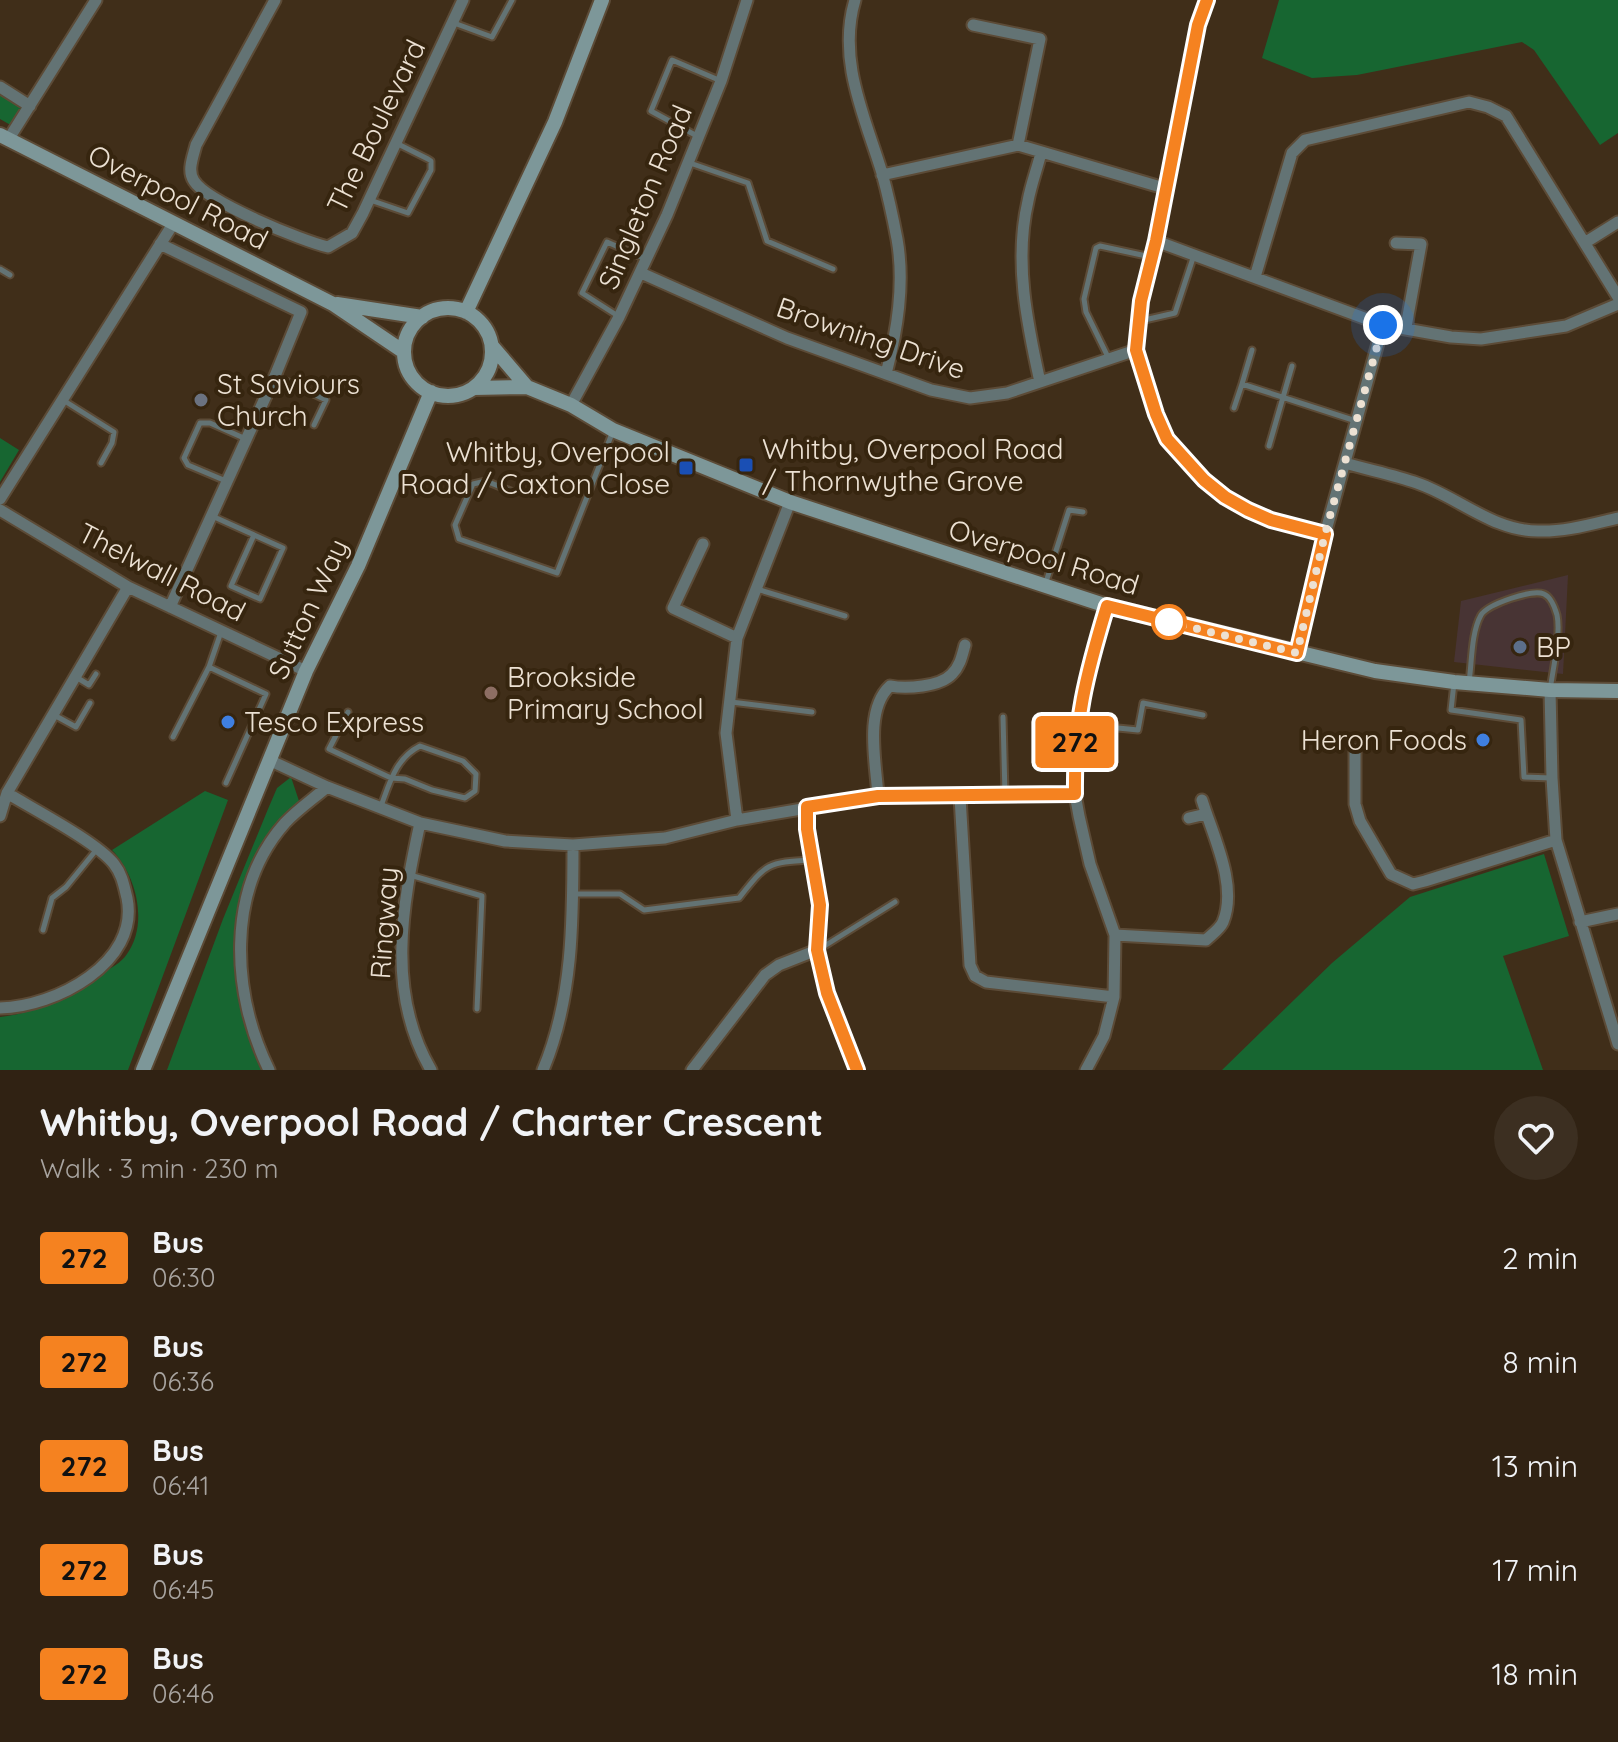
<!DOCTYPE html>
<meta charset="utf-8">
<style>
body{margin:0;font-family:Quicksand,sans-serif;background:#3c2f21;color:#f1f3f6;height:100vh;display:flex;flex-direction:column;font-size:30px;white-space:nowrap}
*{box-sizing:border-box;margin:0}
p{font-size:26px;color:#a8a4a0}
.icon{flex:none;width:44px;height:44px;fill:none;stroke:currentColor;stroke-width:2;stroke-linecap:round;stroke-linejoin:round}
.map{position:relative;height:1070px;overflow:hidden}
.sheet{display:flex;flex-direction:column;background:#302213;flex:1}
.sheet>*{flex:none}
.badge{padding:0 16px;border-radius:6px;font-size:28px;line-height:52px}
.you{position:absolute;width:40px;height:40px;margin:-20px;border:6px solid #fff;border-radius:50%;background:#1a73e8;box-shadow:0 0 0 12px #1a73e833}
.map>.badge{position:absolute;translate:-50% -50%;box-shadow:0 0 0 4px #fff}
.round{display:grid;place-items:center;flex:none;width:84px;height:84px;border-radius:42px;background:#3c2f21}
.overview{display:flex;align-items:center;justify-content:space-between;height:136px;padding:0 40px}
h1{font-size:38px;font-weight:700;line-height:60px}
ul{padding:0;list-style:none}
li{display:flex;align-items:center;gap:24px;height:104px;padding:0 40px}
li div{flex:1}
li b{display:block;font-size:30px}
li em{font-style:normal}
li .badge{min-width:88px;font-weight:700;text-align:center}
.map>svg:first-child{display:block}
</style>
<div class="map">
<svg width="1618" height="1070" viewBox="0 0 1618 1070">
<rect width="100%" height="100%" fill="#402e19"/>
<path fill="#483434" d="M1568,575L1563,674L1454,662L1461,601Z"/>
<path fill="#176631" d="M1279,0H1618V133L1600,145L1534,50L1522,42L1357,75L1312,78L1262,58Z
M0,88L28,106L14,127L0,119Z
M0,438L19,450L0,482Z
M291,777L299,801C282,818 268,834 257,854C223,919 231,1006 261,1070H167L223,919L268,809L277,788Z
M205,791L228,800L128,1070H0V1017C40,1013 70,995 102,973C111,968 121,963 127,954C149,923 136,875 112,850Z
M1544,854L1569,936L1503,956L1543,1070H1222L1332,963L1410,897Z"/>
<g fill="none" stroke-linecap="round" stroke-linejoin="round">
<defs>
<path id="lane" d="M454,23L492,37L512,0
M697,136L651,111L672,60L721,81
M690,163L748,183L767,241L833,269
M370,200L408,213L431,170V161L428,159L396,143
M0,269L10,275
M618,316L582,293L607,242L646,259
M1140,321L1175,313L1194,255
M1109,359L1086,312L1084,299L1096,248L1100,246L1151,257
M276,376L326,400L314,425
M1242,384L1252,350
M63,400L114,432L112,443L101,463
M1234,408L1242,384L1356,421
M1269,446L1292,366
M226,481L188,465L184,458L200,423H210L246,439
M513,492L486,481L473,484L455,525L459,539L557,573L613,431
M212,516L283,548L260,599L231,586L254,535
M1046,582L1069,510L1083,512
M757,589L845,616
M221,632L209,667L266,694L226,783
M76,677L89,685L96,674
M1469,682C1472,662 1471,633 1481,615C1488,604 1532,589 1544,594C1551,597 1555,608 1557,615C1561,634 1553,669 1550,690
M1454,683L1451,710L1521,720L1524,777L1551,778
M731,702L812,712
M348,712L329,749L391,778L405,779L432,790L465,798L475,791L476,774L463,761L420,746C396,758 390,782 381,806
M54,715L76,727L90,703
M1003,717L1005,795
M1078,724L1138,730L1143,703L1203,715
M173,737L209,667
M410,875L482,896L477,1009
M574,894H620L644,910L739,898C766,864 767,862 811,860
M43,930L52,898L66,887L97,849
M818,950L895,902"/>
<path id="street" d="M275,0L196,145C193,157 187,171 194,181C207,202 302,241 328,247L352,233L363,213L463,0
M855,0C837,60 865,117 882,173C888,195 893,218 897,239C905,284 897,331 886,374
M1207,0L1198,25L1156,241L1141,301L1136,350L1156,414L1167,439L1204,480L1225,497L1248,510L1271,520L1325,534
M973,25L1040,39L1018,145
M0,87L30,106
M8,140L96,0
M882,175L1018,145L1164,188
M1156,241L1383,325L1451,337L1481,339L1566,326L1618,304
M1586,242L1618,222
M1396,243L1421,244L1406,327
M160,244L301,312L275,376L170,607
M641,273L787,338L931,390L970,398L1007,393L1136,350
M1255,277L1292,153L1305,140L1469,102L1488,107L1506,116L1618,297
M1040,382C1027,323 1014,261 1028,201C1031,185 1037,169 1041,153
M571,405L619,317L667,215L721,81L747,0
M1345,463C1369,470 1394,475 1417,483C1458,497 1493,531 1538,531C1565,532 1592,524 1618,518
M0,499L173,224
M0,510L128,587L306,671
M703,544L673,608L737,638
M1297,653L1325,534L1383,325
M1550,690L1552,778L1556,840L1618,1044
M1355,751V804L1360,821L1391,874L1413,884L1425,881L1556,840
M269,760L327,787L420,823L505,841L573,845L665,838L737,820L878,796L1075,794
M878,796C876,763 864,710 890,686C906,689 940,687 952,674C960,666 962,656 965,645
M960,797L970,965L975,976L986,982L1114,997
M807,807V829L820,905L817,950L827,993L857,1070
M0,816L7,793L128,587
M1189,818L1206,814
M737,820L726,733L737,638L790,502
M420,823C402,906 386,993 431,1070
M1580,922L1618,914
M1115,935L1206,940C1211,935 1220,929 1223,922C1238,885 1213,836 1202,800
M0,1008C55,1007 140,963 127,898C124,886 122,874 114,864C97,842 33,809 7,793
M269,1070C232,994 225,891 285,823C297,810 313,799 327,787
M543,1070C573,999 573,920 573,845
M692,1070L765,975L779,965L817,950
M1086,1070L1104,1036L1114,997L1115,935L1090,864L1079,816L1075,794L1074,749L1080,706L1107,606"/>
<path id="secondary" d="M0,135L333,304L404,352
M337,304L422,317
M404 352a44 44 0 1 1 88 0a44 44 0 1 1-88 0Z
M466,312L555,122L602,0
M492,346L527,387
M474,388L527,387L571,405L613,430L790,502L1107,606L1375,671L1454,682L1550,690L1618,691
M143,1070L306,671L358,566L431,392"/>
</defs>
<use href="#lane" stroke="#5c4b37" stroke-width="9"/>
<use href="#street" stroke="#5c4b37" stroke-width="15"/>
<use href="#secondary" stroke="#5c4b37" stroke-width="18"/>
<use href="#lane" stroke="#637374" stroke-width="5"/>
<use href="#street" stroke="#637374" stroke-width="11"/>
<use href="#secondary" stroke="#7d9799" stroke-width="14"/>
</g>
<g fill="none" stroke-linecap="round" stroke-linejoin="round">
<defs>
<path id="line" d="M857,1070L827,993L817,950L820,905L807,829V807L878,796L1075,794C1074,722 1086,675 1107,606L1297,653L1325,534L1271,520L1248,510L1225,497L1204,480L1167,439L1156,414L1136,350L1141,301L1156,241L1198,25L1207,0"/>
</defs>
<use href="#line" stroke="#fff" stroke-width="18"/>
<use href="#line" stroke="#f58220" stroke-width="12"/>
<path stroke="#ece1d3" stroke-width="8" stroke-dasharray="0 14.4" d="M1169,622L1297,653L1325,534L1383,325"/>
</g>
<circle fill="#6b7280" stroke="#36250f" stroke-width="3" cx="201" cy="400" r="8"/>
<g fill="#1a4fb4" stroke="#36250f" stroke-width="3">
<rect x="738" y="457" width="16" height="16" rx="4"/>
<rect x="678" y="460" width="16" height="16" rx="4"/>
</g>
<circle fill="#fff" stroke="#f58220" stroke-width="4" cx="1169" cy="622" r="16"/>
<circle fill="#5c6f8a" stroke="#36250f" stroke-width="3" cx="1520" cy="647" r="8"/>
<circle fill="#8d6e63" stroke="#36250f" stroke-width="3" cx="491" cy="693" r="8"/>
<g fill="#3f7fe0" stroke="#36250f" stroke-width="3">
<circle cx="228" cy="722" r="8"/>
<circle cx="1483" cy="740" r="8"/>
</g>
<g text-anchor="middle" stroke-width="8" stroke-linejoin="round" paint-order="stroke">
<g font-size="28" fill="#ece1d3" stroke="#36250f">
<text transform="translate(376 126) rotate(-64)" y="10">The Boulevard</text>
<text transform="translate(178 197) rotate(27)" y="10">Overpool Road</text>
<text transform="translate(645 197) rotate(-67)" y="10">Singleton Road</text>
<text transform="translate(871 338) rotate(19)" y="10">Browning Drive</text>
<text transform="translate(1044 557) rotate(17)" y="10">Overpool Road</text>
<text transform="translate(162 572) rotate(27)" y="10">Thelwall Road</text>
<text transform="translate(308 609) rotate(-65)" y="10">Sutton Way</text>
<text transform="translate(384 923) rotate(-86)" y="10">Ringway</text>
</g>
<g font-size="28" fill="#ece1d3" stroke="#36250f" text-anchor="start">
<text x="217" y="394">St Saviours<tspan x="217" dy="32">Church</tspan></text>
<text x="762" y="459">Whitby, Overpool Road<tspan x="762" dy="32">/ Thornwythe Grove</tspan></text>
<text x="670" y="462" text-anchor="end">Whitby, Overpool<tspan x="670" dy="32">Road / Caxton Close</tspan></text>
<text x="1536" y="657">BP</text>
<text x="507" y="687">Brookside<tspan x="507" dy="32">Primary School</tspan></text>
<text x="244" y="732">Tesco Express</text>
<text x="1467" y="750" text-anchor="end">Heron Foods</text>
</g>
</g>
</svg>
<div class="you" style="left:1383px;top:325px"></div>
<b class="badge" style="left:1075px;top:742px;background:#f58220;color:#111">272</b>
</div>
<section class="sheet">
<div class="overview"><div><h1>Whitby, Overpool Road / Charter Crescent</h1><p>Walk · 3 min · 230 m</p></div><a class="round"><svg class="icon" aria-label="heart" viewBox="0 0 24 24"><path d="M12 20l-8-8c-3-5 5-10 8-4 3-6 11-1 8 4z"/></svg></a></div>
<ul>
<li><span class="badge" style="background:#f58220;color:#111">272</span><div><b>Bus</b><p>06:30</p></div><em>2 min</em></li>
<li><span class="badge" style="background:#f58220;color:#111">272</span><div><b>Bus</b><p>06:36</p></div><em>8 min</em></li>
<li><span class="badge" style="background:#f58220;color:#111">272</span><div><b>Bus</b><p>06:41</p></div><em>13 min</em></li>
<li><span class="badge" style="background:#f58220;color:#111">272</span><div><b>Bus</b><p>06:45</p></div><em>17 min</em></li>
<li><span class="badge" style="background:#f58220;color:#111">272</span><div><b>Bus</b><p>06:46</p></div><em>18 min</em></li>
</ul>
</section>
